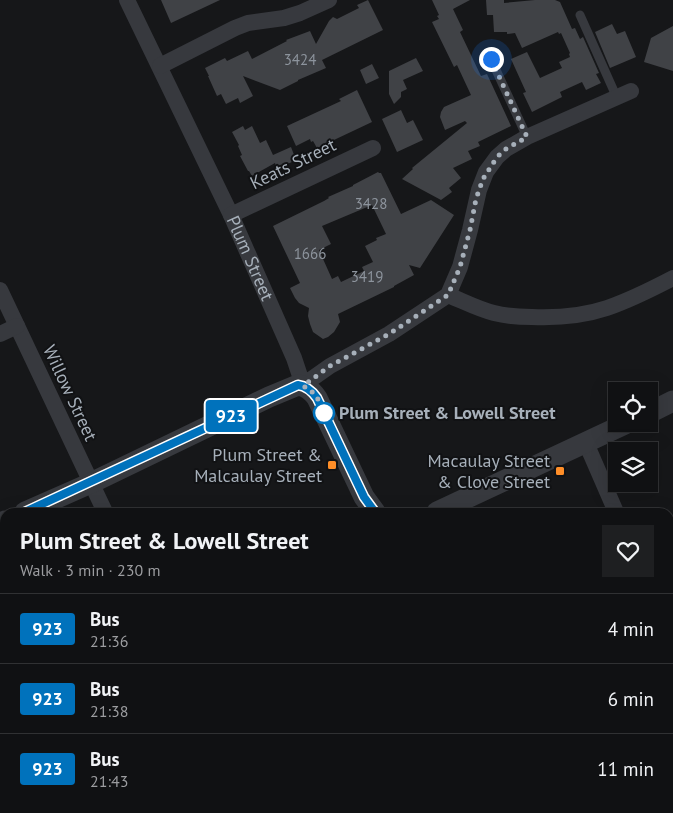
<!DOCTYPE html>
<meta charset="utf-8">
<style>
body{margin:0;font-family:"PT Sans",sans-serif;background:#1e1f21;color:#f1f3f6;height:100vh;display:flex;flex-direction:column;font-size:19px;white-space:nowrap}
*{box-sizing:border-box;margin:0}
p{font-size:16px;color:#9c9da0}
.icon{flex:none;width:28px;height:28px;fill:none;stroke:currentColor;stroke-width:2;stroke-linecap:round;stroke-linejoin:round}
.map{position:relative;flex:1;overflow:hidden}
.details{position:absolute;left:0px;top:508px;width:674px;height:306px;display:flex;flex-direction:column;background:#101113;border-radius:15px 15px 0 0;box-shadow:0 5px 20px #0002,0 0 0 1px #303133}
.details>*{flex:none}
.badge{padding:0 10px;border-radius:4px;font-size:18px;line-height:32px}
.buttons{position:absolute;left:608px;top:382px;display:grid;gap:10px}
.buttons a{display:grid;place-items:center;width:50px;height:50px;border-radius:0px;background:#101113;box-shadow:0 5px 20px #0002,0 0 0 1px #303133;font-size:25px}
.you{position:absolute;width:25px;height:25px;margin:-12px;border:4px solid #fff;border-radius:50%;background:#1a73e8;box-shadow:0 0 0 8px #1a73e833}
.map>.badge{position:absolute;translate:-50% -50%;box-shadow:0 0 0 2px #fff}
.round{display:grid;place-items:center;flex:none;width:52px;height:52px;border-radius:0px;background:#1e1f21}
.overview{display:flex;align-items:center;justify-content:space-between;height:85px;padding:0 20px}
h1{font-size:24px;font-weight:800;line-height:38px}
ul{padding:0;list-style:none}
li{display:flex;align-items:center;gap:15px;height:70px;padding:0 20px;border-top:1px solid #303133}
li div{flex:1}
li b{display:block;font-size:19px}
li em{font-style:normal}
li .badge{min-width:55px;font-weight:700;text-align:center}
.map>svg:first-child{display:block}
</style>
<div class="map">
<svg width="673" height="813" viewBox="0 0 673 813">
<rect width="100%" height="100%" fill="#161719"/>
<path fill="#1e271e" d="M150,809H313V810L303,813H248L238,811L220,813H152Z"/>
<path fill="#404246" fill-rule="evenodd" d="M161,0H220L171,23Z
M368,0L383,30L322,60L326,68L298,80V81L280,90L243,76L253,96L240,103L238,98L226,104L221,94L217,96L208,76H209L205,68L225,58L227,61L248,51L252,59L287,41L286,40L310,31L316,44L329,21L333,17L337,19L359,8L357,5Z
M432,0H470L453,9L463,30L460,32L481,76L487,74L511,126L478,142L480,146L468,151L472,159L453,168L461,178L449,188L452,192L441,200L402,179L413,169L412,168L467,123L465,121L445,130L440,117L441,112L444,107L471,95L457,65L454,67L432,22L439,19L437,16L439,15Z
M486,0H504V3L535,0H555L560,2L572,29L575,28L580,39L583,37L599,73L596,74L601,83L586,90L582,82L560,92L562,97L532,112L523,93L526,92L511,59L527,52L540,78L562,68L559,62L570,57L569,54L570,53L561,33L559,34L558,32L522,48L515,33L507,34V32H494L493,15H487Z
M612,24L617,34L625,31L636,57L610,68L595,32Z
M673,26V71L644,62L651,38Z
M416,58L423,71L403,80L407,89L401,92V97L394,104L389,94V71Z
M372,64L379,78L366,84L360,70Z
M357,90L372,122L317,148L313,141L311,142L310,139L296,146L287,126L341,101L339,99Z
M401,110L407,123L413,120L423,140L397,152L382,119Z
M243,126L245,130L252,126L260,143L266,140L273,155L291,147L296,160L277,169L275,163L252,176L249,171H248L240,156L242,155L238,146L239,145L232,132Z
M378,172L379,173H381L401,214L431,200L454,215L420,268L409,265L414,275L394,286V287L338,314L340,322L334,332L328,337L323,339L313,332L310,324L308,316L309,308L299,303L295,298L290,288L300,283L273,226L324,201L329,198L328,197L353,186V185ZM372,205L386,234L376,238L377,240L365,246L373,262L362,267L364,271L341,282L338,276L332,279L319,250L331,244L322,226Z"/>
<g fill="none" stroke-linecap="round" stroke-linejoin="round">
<path stroke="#37393e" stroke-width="9" d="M580,15L617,98
M491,59L527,137"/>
<g stroke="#37393e" stroke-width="16">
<path id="s1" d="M127,0L231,215L294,358L303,385L330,366L389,334L448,295L460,267L470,230L479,190L486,172L497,157L506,149L527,137L631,91"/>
<path d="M160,66L235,28L248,23L284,18L300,13L329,0"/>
<path d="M231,215L373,148"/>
<path d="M0,290L105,512"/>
<path d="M448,295C463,301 478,309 494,313C506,316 519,317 532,317C557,318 583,316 607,308C630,300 652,289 673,278"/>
<path d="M0,334L17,326"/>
<path d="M586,443L616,512"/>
<path d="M669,631L673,640"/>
<path d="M0,721L5,718"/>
</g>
<path stroke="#37393e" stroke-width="21" d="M649,413L673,401
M25,512L91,483L269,397L298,385C307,386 312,391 317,398L364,497L375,512
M437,512L625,424
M0,524L5,521"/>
<path stroke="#53575d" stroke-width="26" d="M0,655L5,657
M489,809L505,813
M570,809L585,813"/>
</g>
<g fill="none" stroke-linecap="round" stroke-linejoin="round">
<defs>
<path id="line" d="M25,512L298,385C307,386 312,391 317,398L364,497L375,512"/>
</defs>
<use href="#line" stroke="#fff" stroke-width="11"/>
<use href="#line" stroke="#0072bc" stroke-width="8"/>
<path stroke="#a7b0ba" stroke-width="5" stroke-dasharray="0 9" d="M324,413L325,414C319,401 317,393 303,386L330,366L389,334L448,295L460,267L470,230L476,199L483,179L497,157L506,149L527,137L491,59"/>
</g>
<circle fill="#fff" stroke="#0072bc" stroke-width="2.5" cx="324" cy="413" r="10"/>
<g fill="#ff8e28" stroke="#111214" stroke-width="2">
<rect x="327" y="460" width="10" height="10" rx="2.5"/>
<rect x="555" y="466" width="10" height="10" rx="2.5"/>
</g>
<g text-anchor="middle" stroke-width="4" stroke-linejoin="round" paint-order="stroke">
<g font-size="15" fill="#8d949d">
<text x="300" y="65">3424</text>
<text x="371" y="209">3428</text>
<text x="310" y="259">1666</text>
<text x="367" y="282">3419</text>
</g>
<g font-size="18" fill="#a7b0ba" stroke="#111214">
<text transform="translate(293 164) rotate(-26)" y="6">Keats Street</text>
<text dy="6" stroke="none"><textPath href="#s1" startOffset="286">Plum Street</textPath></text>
<text transform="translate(70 393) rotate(65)" y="6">Willow Street</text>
</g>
<g font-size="18" font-weight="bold" fill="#a7b0ba" stroke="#111214" text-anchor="start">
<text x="339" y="419">Plum Street &amp; Lowell Street</text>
</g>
<g font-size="18" fill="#a7b0ba" stroke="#111214" text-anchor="end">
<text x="322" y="461">Plum Street &amp;<tspan x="322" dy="21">Malcaulay Street</tspan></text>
<text x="550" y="467">Macaulay Street<tspan x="550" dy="21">&amp; Clove Street</tspan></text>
</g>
</g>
</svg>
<div class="buttons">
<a><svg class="icon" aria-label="locate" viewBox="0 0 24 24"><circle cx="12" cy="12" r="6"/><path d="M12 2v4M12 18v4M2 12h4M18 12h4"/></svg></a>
<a><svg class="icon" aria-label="layers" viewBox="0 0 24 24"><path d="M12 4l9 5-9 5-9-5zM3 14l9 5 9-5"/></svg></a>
</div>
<div class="you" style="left:491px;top:59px"></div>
<b class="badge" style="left:231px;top:416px;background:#0072bc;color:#fff">923</b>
<section class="details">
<div class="overview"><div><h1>Plum Street &amp; Lowell Street</h1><p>Walk · 3 min · 230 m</p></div><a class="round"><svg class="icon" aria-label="heart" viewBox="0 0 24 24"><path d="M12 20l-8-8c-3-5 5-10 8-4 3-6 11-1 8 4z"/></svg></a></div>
<ul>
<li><span class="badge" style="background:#0072bc;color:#fff">923</span><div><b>Bus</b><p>21:36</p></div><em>4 min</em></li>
<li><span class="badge" style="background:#0072bc;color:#fff">923</span><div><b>Bus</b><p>21:38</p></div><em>6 min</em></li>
<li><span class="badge" style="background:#0072bc;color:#fff">923</span><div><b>Bus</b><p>21:43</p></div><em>11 min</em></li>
</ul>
</section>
</div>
